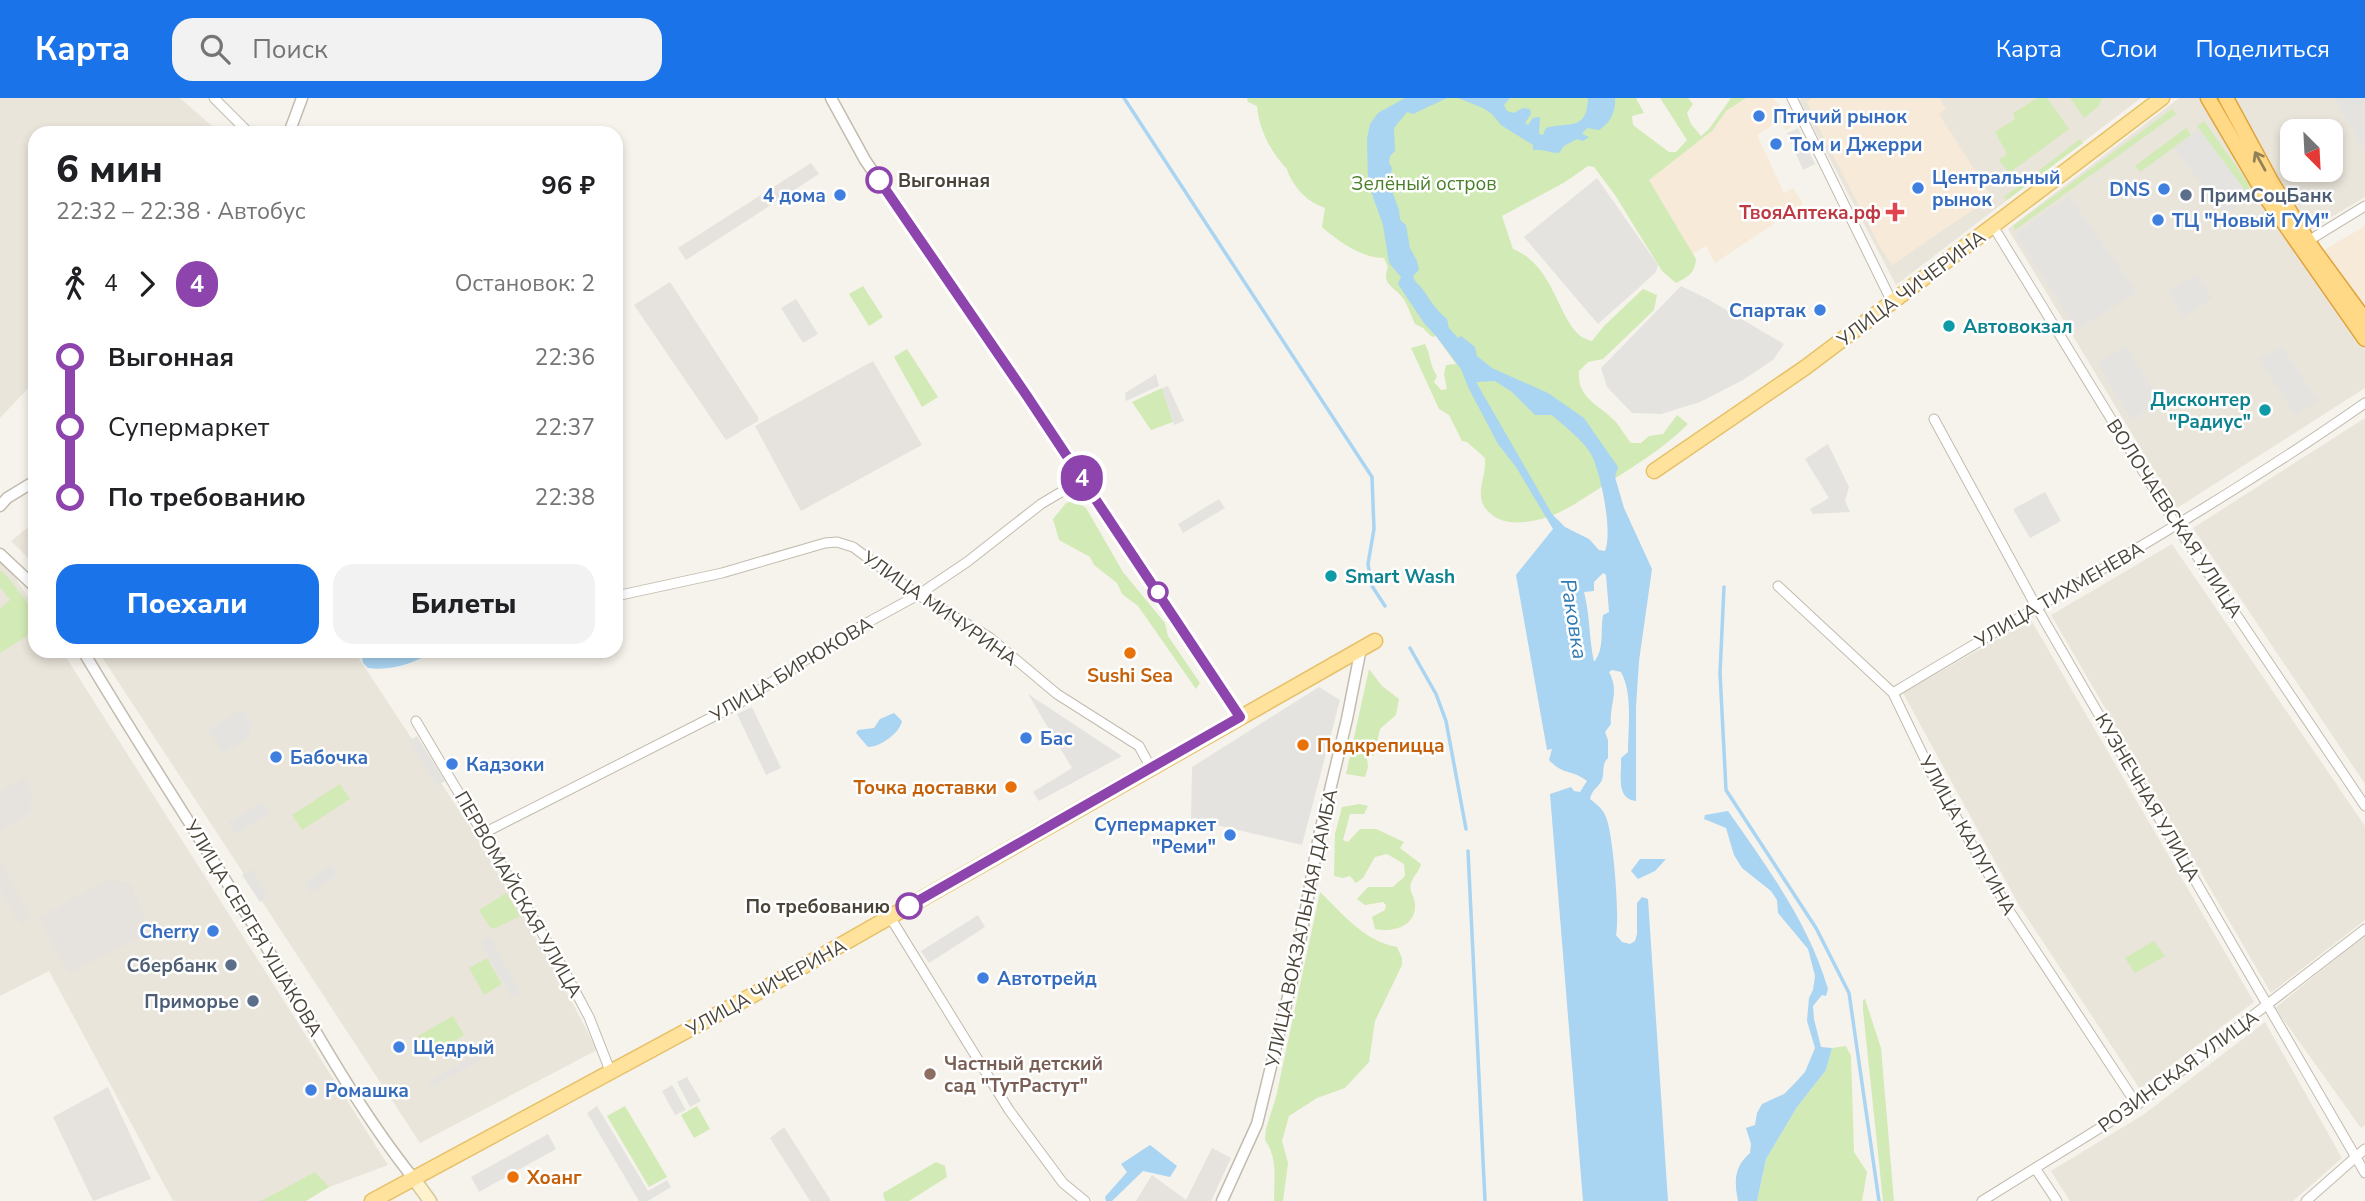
<!DOCTYPE html>
<html lang="ru">
<meta charset="utf-8">
<style>
body{margin:0;font-family:"Nunito Sans",sans-serif;background:#f2f2f2;color:#202124;height:100vh;display:flex;flex-direction:column;font-size:26px;white-space:nowrap}
*{box-sizing:border-box;margin:0}
p{font-size:23px;color:#757577}
.icon{flex:none;width:38px;height:38px;fill:none;stroke:currentColor;stroke-width:2;stroke-linecap:round;stroke-linejoin:round}
.map{position:relative;flex:1;overflow:hidden}
.side{position:absolute;left:28px;top:28px;width:595px;height:532px;display:flex;flex-direction:column;background:#fff;border-radius:21px;box-shadow:0 4px 10px #0003}
.side>*{flex:none}
.badge{padding:0 14px;border-radius:23px;font-size:24px;line-height:46px}
.needle{width:46px;rotate:156deg}
.tools{position:absolute;left:2280px;top:21px;display:grid;gap:14px}
.tools a{display:grid;place-items:center;width:63px;height:63px;border-radius:14px;background:#fff;box-shadow:0 4px 10px #0003;font-size:35px}
.map>.badge{position:absolute;translate:-50% -50%;box-shadow:0 0 0 4px #fff}
.legs{display:flex;align-items:center;gap:10px;height:77px;padding:0 28px;font-size:23px}
.legs p{margin-inline-start:auto}
.headline{display:flex;align-items:center;justify-content:space-between;height:119px;padding:0 28px}
h1{font-size:38px;font-weight:800;line-height:52px}
.cta{display:flex;gap:14px;margin-top:auto;padding:14px 28px}
.cta a{flex:1;height:80px;border-radius:21px;background:#1a73e8;color:#fff;font-size:28px;font-weight:800;line-height:80px;text-align:center}
.cta a+a{background:#f2f2f2;color:#202124}
ul{padding:0 28px;list-style:none}
li{display:flex;align-items:center;gap:24px;height:70px;font-size:26px}
li i{display:grid;place-items:center;width:10px;height:100%;margin:0 9px;background:currentColor}
li i::after{content:'';width:18px;height:18px;margin:-9px;border:5px solid;border-radius:50%;background:#fff}
li p{margin-inline-start:auto}
li:first-child i{background:linear-gradient(#0000 50%,currentColor 0)}
li:last-child i{background:linear-gradient(currentColor 50%,#0000 0)}
header{display:flex;align-items:center;gap:42px;box-sizing:border-box;height:98px;padding:0 35px;background:#1a73e8;color:#fff}
header strong{font-size:33px}
nav{display:flex;gap:38px;margin-inline-start:auto;font-size:24px}
.search{width:490px;height:63px;background:#f2f2f2;display:flex;align-items:center;gap:18px;box-sizing:border-box;padding:0 24px;border-radius:21px;color:#757577;font-size:26px}
.map>svg:first-child{display:block}
</style>
<header>
<strong>Карта</strong>
<div class="search"><svg class="icon" aria-label="search" viewBox="0 0 24 24"><circle cx="10" cy="10" r="6"/><path d="M15 15l6 6"/></svg>Поиск</div>
<nav><a>Карта</a><a>Слои</a><a>Поделиться</a></nav>
</header>
<div class="map">
<svg width="2365" height="1103" viewBox="0 0 2365 1103">
<rect width="100%" height="100%" fill="#f6f3ec"/>
<path fill="#eae5da" fill-rule="evenodd" d="M0,0H180L220,35H35V283L0,320Z
M1801,0H2141L1896,187L1799,2Z
M2179,0H2204L2263,104L2365,252V290L2177,410L2008,131Z
M2231,0H2365V99L2308,133ZM2292,33H2331V72H2292Z
M2365,320V686L2193,430Z
M35,424V467L11,443Z
M2172,446L2365,728V822L2271,895L2051,517Z
M0,462L7,466L35,511V553H62L388,1067L292,1103H173L49,873L0,898Z
M2031,522L2254,904L2140,991L2020,809L1903,595Z
M98,553H354L476,738L561,883L597,952L420,1045Z
M2365,837V1027L2361,1030L2275,910Z
M2265,924L2342,1060L2293,1103H2070L2051,1073L2143,1017Z"/>
<path fill="#f7ead8" d="M1746,0H1773L1795,26L1786,32L1779,23L1757,37L1784,95L1793,90L1803,106L1715,165L1706,148L1693,156L1649,82L1713,32L1726,13Z
M1812,0H1939L1946,11L1939,16L1992,99L1892,167L1881,151L1819,30L1807,4Z
M2365,128V208L2363,209L2324,152Z"/>
<path fill="#e6e2dd" d="M811,65L819,76L686,162L678,150Z
M670,184L758,319V323L726,342L634,207Z
M873,263L922,347L801,413L755,328Z
M25,680L33,696L29,703L34,713L0,732V693Z
M0,762L31,820L22,826L15,819L0,792Z
M109,782L131,785L145,822L139,840L68,875L38,819Z
M108,989L151,1081L93,1103L53,1019Z
M784,1029L831,1103H810L770,1040Z
M1212,1050L1231,1060L1211,1103H1136L1152,1077L1186,1102Z"/>
<path fill="#d2eab5" d="M1247,0H1636L1644,15L1632,18L1633,27L1669,54H1676L1687,42L1660,0H1688L1693,6L1687,15L1691,26L1701,38L1709,31L1731,0H1746L1726,13L1713,32L1649,82L1696,161C1695,175 1688,179 1676,185L1662,173L1615,97L1594,69L1588,68L1565,84L1502,118L1513,151C1560,170 1558,237 1592,243L1604,228L1643,191L1657,197L1654,212L1603,261L1588,264L1579,273C1577,300 1597,305 1614,322C1620,328 1625,338 1631,345H1641L1649,338L1663,336L1677,317L1688,326C1662,352 1631,370 1600,390C1587,398 1573,408 1558,415C1540,423 1508,431 1491,416C1471,400 1487,380 1485,360L1467,344L1462,343L1449,317L1439,311L1411,250L1425,246C1431,257 1429,266 1437,278L1434,284L1441,292L1447,291L1444,276L1446,267L1456,266L1436,238L1432,239L1423,230L1415,226C1411,218 1408,207 1403,200C1394,188 1381,187 1388,169L1384,160C1362,160 1339,144 1322,129L1325,110C1308,104 1297,93 1289,77C1287,73 1288,71 1284,68C1270,52 1259,31 1257,8L1248,4Z
M2037,0H2047L2069,31L2009,75L1999,62L2007,56L1995,34L2015,21L2013,15Z
M2070,0H2102L2099,8L2084,20Z
M2172,11L2176,16L2015,132L2013,128Z
M2204,23L2251,89L2245,93L2197,28Z
M2186,30L2191,37L2140,74L2135,68Z
M2080,41L2083,45L2007,102L2004,99Z
M863,188L883,219L869,228L849,196Z
M907,251L938,299L922,309L894,259Z
M1162,290L1173,324L1151,332L1132,304Z
M1075,402L1086,410L1123,474L1165,525L1168,538L1200,585L1196,591L1138,508L1122,496L1117,485L1094,467L1090,459L1059,442L1053,421L1066,405Z
M0,472L7,478L35,515V533L0,555V511L10,502L0,489Z
M1369,571L1382,588L1399,601L1396,617L1380,631L1374,657L1367,661L1368,669L1365,679L1346,676Z
M340,686L350,701L302,732L292,717Z
M1360,706L1368,708L1364,716H1350L1343,742L1348,744L1360,731H1376L1404,744L1400,750L1421,766C1419,774 1413,778 1411,785C1408,793 1415,799 1415,806C1417,828 1392,835 1375,831L1372,819L1385,812L1386,807L1383,804L1365,807L1357,801L1368,789H1393L1405,778L1404,766L1387,756L1375,759L1363,780L1356,785L1350,778L1343,780L1334,778L1335,736L1342,709Z
M1320,794C1344,817 1364,843 1397,849L1402,860V867L1375,923L1369,964L1345,990L1317,1000L1289,1018L1282,1043L1288,1065L1283,1103H1274C1274,1082 1278,1060 1265,1042L1266,1031L1276,999Z
M506,795L520,818L494,831L489,828L479,812Z
M2154,843L2165,858L2135,875L2125,860Z
M487,860L502,886L484,897L469,870Z
M1865,901L1881,950L1894,1103H1883L1863,912V902Z
M453,918L464,937L438,953L425,950L418,938Z
M1846,948L1851,958L1854,1054L1867,1074L1862,1103H1757L1766,1061L1797,1009L1826,972L1832,950Z
M625,1008L667,1079L649,1089L607,1018Z
M697,1008L710,1031L694,1040L681,1017Z
M936,1064L945,1068L947,1079L909,1103H885L883,1095Z
M315,1074L329,1089L306,1103H261Z"/>
<path fill="#e5e3e0" d="M2334,0H2365V53Z
M1798,30L1815,66L1803,72L1787,35Z
M2199,31L2250,99L2225,118L2174,50Z
M1597,80L1658,167L1656,174L1644,185L1598,226L1524,139Z
M2069,98L2137,194L2077,232L2015,136Z
M2196,176L2212,200L2183,219L2168,194Z
M1681,188L1706,200L1784,246L1773,262L1743,282L1700,304L1661,316L1632,315L1607,289L1601,270Z
M796,201L818,236L803,245L781,210Z
M2127,248L2160,304L2131,322L2097,265Z
M2282,248L2318,303L2295,317L2258,260Z
M1156,276L1159,288L1126,303L1125,295Z
M1168,288L1184,323L1174,327L1162,290Z
M1828,346L1849,389L1845,403L1850,414L1813,416L1810,411L1829,400L1805,361Z
M2045,394L2061,423L2030,440L2013,411Z
M1219,401L1225,410L1183,435L1178,426Z
M1319,589L1340,602L1302,747L1191,721L1192,669Z
M1028,596L1122,658L1039,703L1033,694L1072,670Z
M752,609L781,670L766,677L737,616Z
M242,611L252,627L249,639L223,656L208,632Z
M417,638L445,683L437,688L409,643Z
M263,704L270,715L235,736L228,724Z
M332,767L338,777L311,794L305,784Z
M252,771L269,798L260,804L242,777Z
M978,817L985,829L929,865L921,853Z
M490,839L520,894L511,899L480,844Z
M479,955L482,961L432,989L429,983Z
M687,979L701,1003L690,1009L677,984Z
M672,987L686,1012L675,1017L662,993Z
M597,1008L648,1093L667,1082L671,1089L648,1103H639L587,1015Z
M548,1036L556,1051L479,1094L471,1079Z"/>
<path fill="#a9d4f2" fill-rule="evenodd" d="M1405,0H1447L1413,16L1407,14L1394,30L1395,53L1390,58L1389,65L1392,70L1389,85L1399,112L1400,122L1406,127L1410,150L1417,163L1419,172L1413,178C1415,185 1420,187 1424,193C1431,204 1436,212 1447,221L1449,230L1458,240L1461,238L1475,249L1477,258L1492,270L1548,295L1584,320L1618,369L1615,379L1624,410L1652,471L1639,563L1636,609V703C1615,701 1622,675 1621,660L1628,654C1628,629 1633,596 1621,574L1612,572L1609,574C1620,594 1609,607 1611,626L1605,634L1608,642V660C1601,667 1605,673 1602,682C1598,690 1592,691 1590,701C1598,707 1604,712 1607,722C1613,739 1620,819 1616,837L1622,844L1630,846L1635,843L1637,836V805L1642,799L1648,801L1668,1103H1583L1550,696L1571,689L1574,693L1580,694L1587,683C1572,671 1564,678 1549,662L1552,651L1547,652L1516,477L1553,431L1516,369L1498,346L1468,289L1461,271L1436,238L1424,225L1398,186L1401,179L1389,165L1383,127L1368,85L1367,41L1370,26L1378,15ZM1495,283L1512,294L1535,317H1552C1565,329 1582,341 1591,356C1601,375 1613,434 1605,453L1599,452L1589,441L1565,429L1552,416L1476,284ZM1603,475L1606,477L1609,514L1603,517C1600,534 1605,550 1594,564C1589,541 1590,517 1584,494L1594,493V484Z
M1458,0H1510L1504,7L1507,13L1514,15L1523,10L1530,11L1531,16L1525,25L1528,27L1533,20L1540,19L1539,36L1543,37L1546,30C1567,23 1587,35 1588,0H1615C1616,12 1611,25 1599,32L1587,30L1582,36L1589,39L1583,43L1577,41L1564,48L1559,55C1550,55 1543,51 1533,52V47L1501,27L1492,16L1483,10Z
M361,553H436C413,565 394,573 368,570L363,565Z
M894,615L902,623C900,635 880,649 868,649L856,635L858,632L874,630L880,621Z
M1728,713C1767,769 1809,825 1828,891L1826,898L1822,897L1813,908L1814,921L1821,949L1832,950L1826,972L1797,1009L1766,1061L1757,1103H1738C1734,1083 1734,1069 1750,1055L1751,1046L1746,1030L1755,1027L1757,1015L1762,1006L1784,996L1795,985L1805,974L1815,950L1807,923L1809,900L1813,892L1815,878L1808,851L1778,815L1777,802L1771,793L1742,770L1734,757L1726,730L1704,721L1705,717Z
M1640,761H1666L1655,773L1638,781L1631,773Z
M1150,1047L1177,1068L1170,1079L1143,1073L1112,1103H1106L1105,1099L1127,1074L1121,1066Z"/>
<g fill="none" stroke-linecap="round" stroke-linejoin="round">
<path stroke="#a9d4f2" stroke-width="3.5" d="M1124,0L1372,379L1374,431L1368,466L1372,488L1385,508
M1724,489L1720,575L1726,692L1816,830L1849,895L1879,1103
M1410,550L1436,596L1446,623L1466,731
M1468,753L1485,1103"/>
<defs>
<path id="minor" d="M214,0L249,35
M1792,0L1892,204
M1993,128L2176,427L2365,708
M2308,143L2365,108
M1934,321L2037,510L2365,1075
M1778,488L1893,595L1934,680L2010,814L2137,1007
M616,498L722,475L825,445L837,444L853,449L918,497L989,539L1057,596L1139,648L1151,670
M1893,595C2051,499 2214,411 2365,305
M416,623L564,872L589,919L611,975
M484,735L738,606L841,539L918,497L967,464L1041,406L1083,381
M890,819L1009,1012L1063,1085L1085,1103
M2035,1070L2057,1103
M1982,1103L2137,1007L2365,831
M2306,1103L2365,1051"/>
<path id="tertiary" d="M831,0L865,62L1027,298L1240,619
M289,35L302,0
M0,408L7,400L35,383
M0,456L35,489
M83,553C140,649 202,743 260,838C307,918 356,1009 414,1081
M1222,1103L1257,1026L1296,866L1319,738L1347,621L1361,550"/>
<path id="secondary" d="M414,1081L430,1103"/>
<path id="primary" d="M1654,373L1806,269L2162,0
M372,1103L751,898L1375,543"/>
<path id="trunk" d="M2208,0L2268,102L2365,241
M2226,0L2272,85L2313,151L2365,222"/>
</defs>
<use href="#minor" stroke="#c2bbae" stroke-width="11"/>
<use href="#tertiary" stroke="#c2bbae" stroke-width="13"/>
<use href="#secondary" stroke="#d6c79b" stroke-width="15"/>
<use href="#primary" stroke="#e6c16a" stroke-width="17"/>
<use href="#trunk" stroke="#e0a43c" stroke-width="17"/>
<use href="#minor" stroke="#fff" stroke-width="9"/>
<use href="#tertiary" stroke="#fff" stroke-width="10"/>
<use href="#secondary" stroke="#fff3cd" stroke-width="12"/>
<use href="#primary" stroke="#ffe39c" stroke-width="14"/>
<use href="#trunk" stroke="#ffd985" stroke-width="14"/>
</g>
<defs><path id="oneway-shaft" d="M-6 0H5M1.5-3L5.5 0L1.5 3" fill="none" stroke-width="1.6" stroke-linecap="round" stroke-linejoin="round" transform="scale(1.75)"/></defs>
<use stroke="#938057" href="#oneway-shaft" transform="translate(2260 63) rotate(-119)"/>
<g fill="none" stroke-linecap="round" stroke-linejoin="round">
<defs>
<path id="line-1" d="M879,82L1027,298L1240,619L909,808"/>
</defs>
<use href="#line-1" stroke="#fff" stroke-width="16"/>
<use href="#line-1" stroke="#8e44ad" stroke-width="10"/>
</g>
<g fill="#3f7fe0" stroke="#fff" stroke-width="2.5">
<circle cx="1759" cy="18" r="7"/>
<circle cx="1776" cy="46" r="7"/>
<circle cx="1918" cy="90" r="7"/>
<circle cx="2164" cy="91" r="7"/>
<circle cx="840" cy="97" r="7"/>
<circle cx="2158" cy="122" r="7"/>
<circle cx="1820" cy="212" r="7"/>
<circle cx="1026" cy="640" r="7"/>
<circle cx="276" cy="659" r="7"/>
<circle cx="452" cy="666" r="7"/>
<circle cx="1230" cy="737" r="7"/>
<circle cx="213" cy="833" r="7"/>
<circle cx="983" cy="880" r="7"/>
<circle cx="399" cy="949" r="7"/>
<circle cx="311" cy="992" r="7"/>
</g>
<g fill="#fff" stroke="#8e44ad" stroke-width="3.5">
<circle cx="879" cy="82" r="12"/>
<circle cx="1158" cy="494" r="9"/>
<circle cx="909" cy="808" r="12"/>
</g>
<g fill="#5c6f8a" stroke="#fff" stroke-width="2.5">
<circle cx="2186" cy="97" r="7"/>
<circle cx="231" cy="867" r="7"/>
<circle cx="253" cy="903" r="7"/>
</g>
<path fill="#e0444e" stroke="#fff" stroke-width="2.5" d="M1891.5 103.5h7v7h7v7h-7v7h-7v-7h-7v-7h7z"/>
<g fill="#0f9aa8" stroke="#fff" stroke-width="2.5">
<circle cx="1949" cy="228" r="7"/>
<circle cx="2265" cy="312" r="7"/>
<circle cx="1331" cy="478" r="7"/>
</g>
<g fill="#e8710a" stroke="#fff" stroke-width="2.5">
<circle cx="1130" cy="555" r="7"/>
<circle cx="1303" cy="647" r="7"/>
<circle cx="1011" cy="689" r="7"/>
<circle cx="513" cy="1079" r="7"/>
</g>
<circle fill="#8d6e63" stroke="#fff" stroke-width="2.5" cx="930" cy="976" r="7"/>
<g text-anchor="middle" stroke-width="5" stroke-linejoin="round" paint-order="stroke">
<g font-size="19" font-weight="bold" fill="#366cbe" stroke="#fff" text-anchor="start">
<text x="1773" y="25">Птичий рынок</text>
<text x="1790" y="53">Том и Джерри</text>
<text x="1932" y="86">Центральный<tspan x="1932" dy="22">рынок</tspan></text>
<text x="2150" y="98" text-anchor="end">DNS</text>
<text x="826" y="104" text-anchor="end">4 дома</text>
<text x="2172" y="129">ТЦ "Новый ГУМ"</text>
<text x="1806" y="219" text-anchor="end">Спартак</text>
<text x="1040" y="647">Бас</text>
<text x="290" y="666">Бабочка</text>
<text x="466" y="673">Кадзоки</text>
<text x="1216" y="733" text-anchor="end">Супермаркет<tspan x="1216" dy="22">"Реми"</tspan></text>
<text x="199" y="840" text-anchor="end">Cherry</text>
<text x="997" y="887">Автотрейд</text>
<text x="413" y="956">Щедрый</text>
<text x="325" y="999">Ромашка</text>
</g>
<g font-size="19" font-weight="bold" fill="#4b4439" stroke="#fff" text-anchor="start">
<text x="898" y="89">Выгонная</text>
<text x="890" y="815" text-anchor="end">По требованию</text>
</g>
<g font-size="19" fill="#4a7f2a" stroke="#fff">
<text x="1424" y="92">Зелёный остров</text>
</g>
<g font-size="19" font-weight="bold" fill="#4e5e75" stroke="#fff" text-anchor="end">
<text x="2200" y="104" text-anchor="start">ПримСоцБанк</text>
<text x="217" y="874">Сбербанк</text>
<text x="239" y="910">Приморье</text>
</g>
<g font-size="19" font-weight="bold" fill="#be3a42" stroke="#fff" text-anchor="end">
<text x="1881" y="121">ТвояАптека.рф</text>
</g>
<g font-size="19" fill="#4b4439" stroke="#fff">
<text transform="translate(1911 190) rotate(-37)" y="7">УЛИЦА ЧИЧЕРИНА</text>
<text transform="translate(2175 420) rotate(57)" y="7">ВОЛОЧАЕВСКАЯ УЛИЦА</text>
<text transform="translate(2059 496) rotate(-30)" y="7">УЛИЦА ТИХМЕНЕВА</text>
<text transform="translate(940 510) rotate(35)" y="7">УЛИЦА МИЧУРИНА</text>
<text transform="translate(791 571) rotate(-31)" y="7">УЛИЦА БИРЮКОВА</text>
<text transform="translate(2148 699) rotate(60)" y="7">КУЗНЕЧНАЯ УЛИЦА</text>
<text transform="translate(1968 737) rotate(61)" y="7">УЛИЦА КАЛУГИНА</text>
<text transform="translate(519 796) rotate(60)" y="7">ПЕРВОМАЙСКАЯ УЛИЦА</text>
<text transform="translate(254 830) rotate(59)" y="7">УЛИЦА СЕРГЕЯ УШАКОВА</text>
<text transform="translate(1301 830) rotate(-78)" y="7">УЛИЦА ВОКЗАЛЬНАЯ ДАМБА</text>
<text transform="translate(766 889) rotate(-29)" y="7">УЛИЦА ЧИЧЕРИНА</text>
<text transform="translate(2178 973) rotate(-36)" y="7">РОЗИНСКАЯ УЛИЦА</text>
</g>
<g font-size="19" font-weight="bold" fill="#0d838f" stroke="#fff" text-anchor="start">
<text x="1963" y="235">Автовокзал</text>
<text x="2251" y="308" text-anchor="end">Дисконтер<tspan x="2251" dy="22">"Радиус"</tspan></text>
<text x="1345" y="485">Smart Wash</text>
</g>
<g font-size="19" font-weight="bold" fill="#c56008" stroke="#fff" text-anchor="start">
<text x="1130" y="584" text-anchor="middle">Sushi Sea</text>
<text x="1317" y="654">Подкрепицца</text>
<text x="997" y="696" text-anchor="end">Точка доставки</text>
<text x="527" y="1086">Хоанг</text>
</g>
<g font-size="19" font-weight="bold" fill="#785e54" stroke="#fff" text-anchor="start">
<text x="944" y="972">Частный детский<tspan x="944" dy="22">сад "ТутРастут"</tspan></text>
</g>
<g font-size="21" font-style="italic" fill="#2e7ab2" stroke="#fff">
<text transform="translate(1574 521) rotate(81)" y="7">Раковка</text>
</g>
</g>
</svg>
<div class="tools">
<a><svg class="needle" viewBox="-14 -14 28 28"><path d="M0-13l5 13h-10z" fill="#e53935"/><path d="M0 13l5-13h-10z" fill="#757577"/></svg></a>
</div>
<b class="badge" style="left:1082px;top:380px;background:#8e44ad;color:#fff">4</b>
<section class="side">
<div class="headline"><div><h1>6 мин</h1><p>22:32 – 22:38 · Автобус</p></div><b>96 ₽</b></div>
<div class="legs"><svg class="icon" aria-label="walk" viewBox="0 0 24 24"><circle cx="13" cy="4" r="2"/><path d="M13 8l-2 6 4 7M11 14l-3 7M7 12l3-4h3l4 4"/></svg>4<svg class="icon" aria-label="forward" viewBox="0 0 24 24"><path d="M9 5l7 7-7 7"/></svg><b class="badge" style="background:#8e44ad;color:#fff">4</b><p>Остановок: 2</p></div>
<ul>
<li><i style="color:#8e44ad"></i><b>Выгонная</b><p>22:36</p></li>
<li><i style="color:#8e44ad"></i><span>Супермаркет</span><p>22:37</p></li>
<li><i style="color:#8e44ad"></i><b>По требованию</b><p>22:38</p></li>
</ul>
<div class="cta"><a>Поехали</a><a>Билеты</a></div>
</section>
</div>
